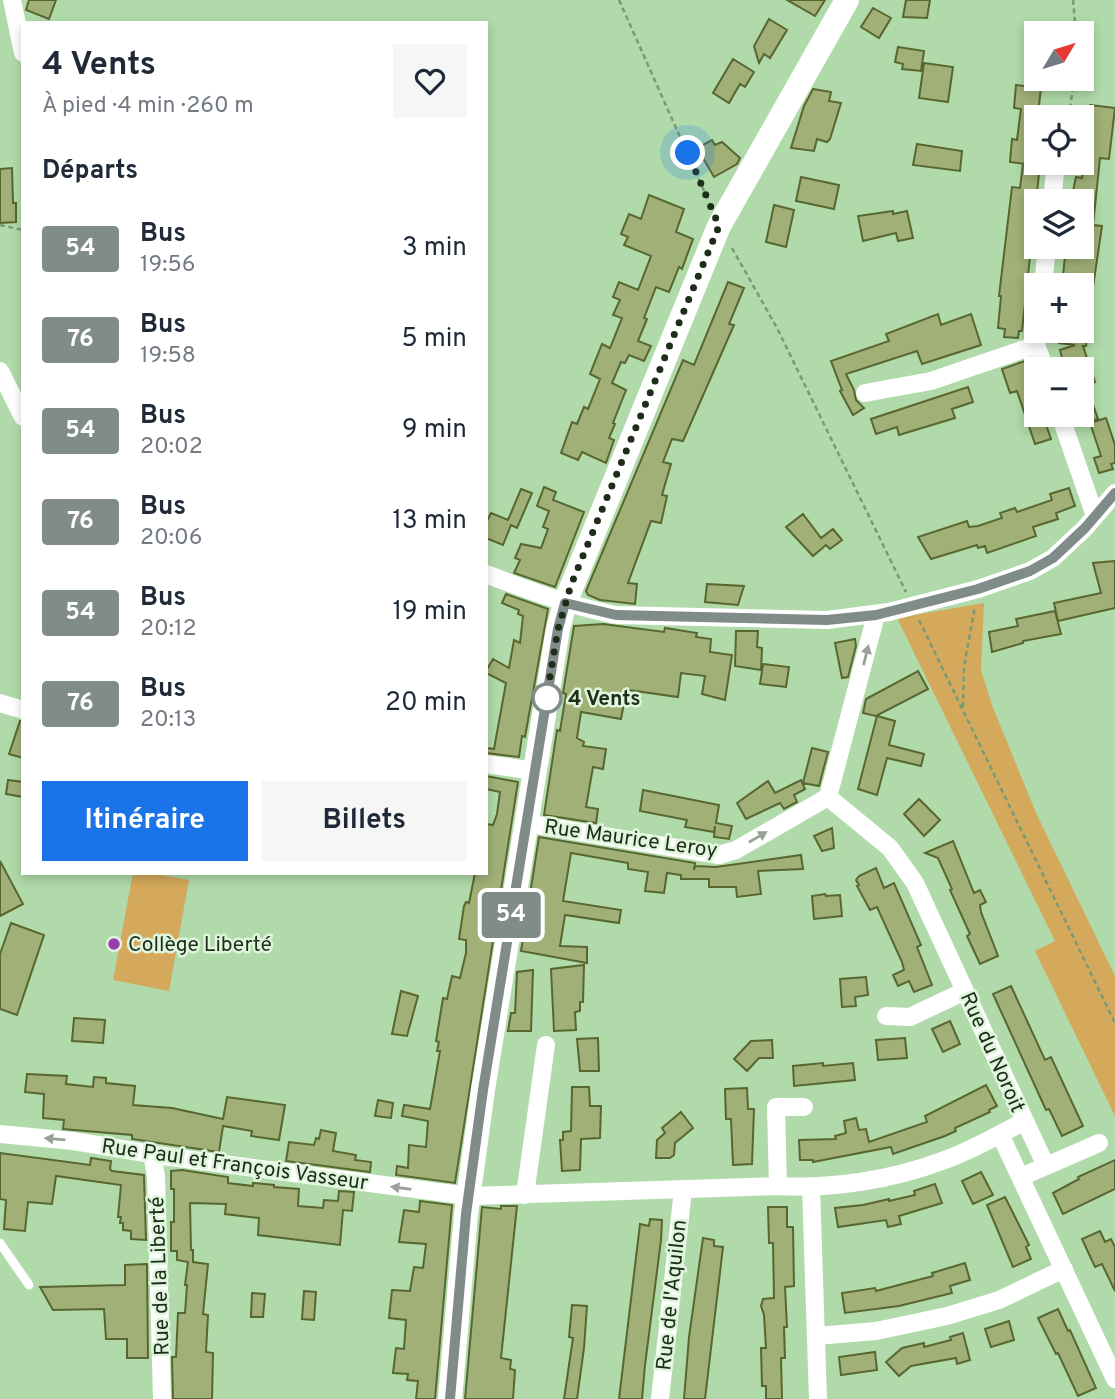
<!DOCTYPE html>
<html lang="fr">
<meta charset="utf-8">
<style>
body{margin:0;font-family:Overpass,sans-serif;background:#f6f6f7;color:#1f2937;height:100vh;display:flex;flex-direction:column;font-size:26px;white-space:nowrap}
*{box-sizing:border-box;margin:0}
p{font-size:23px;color:#747a83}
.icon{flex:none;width:38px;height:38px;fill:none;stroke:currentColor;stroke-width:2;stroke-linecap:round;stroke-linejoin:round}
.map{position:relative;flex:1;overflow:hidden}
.drawer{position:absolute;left:21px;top:21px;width:467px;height:854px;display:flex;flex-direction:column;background:#fff;border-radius:0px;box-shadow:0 4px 10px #0003}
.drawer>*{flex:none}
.badge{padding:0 14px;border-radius:5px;font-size:24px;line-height:46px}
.needle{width:46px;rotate:52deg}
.buttons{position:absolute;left:1024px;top:21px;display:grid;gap:14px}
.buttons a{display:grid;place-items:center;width:70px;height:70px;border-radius:0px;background:#fff;box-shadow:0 4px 10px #0003;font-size:35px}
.you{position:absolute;width:35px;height:35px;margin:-18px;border:5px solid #fff;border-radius:50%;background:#1a73e8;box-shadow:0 0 0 10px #1a73e833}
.map>.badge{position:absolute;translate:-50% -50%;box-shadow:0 0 0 4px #fff}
h2{padding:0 21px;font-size:26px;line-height:63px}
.round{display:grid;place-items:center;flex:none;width:74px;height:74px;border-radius:0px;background:#f6f6f7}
.overview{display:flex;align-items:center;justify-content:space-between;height:119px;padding:0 21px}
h1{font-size:33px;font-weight:700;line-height:52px}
.action{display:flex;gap:14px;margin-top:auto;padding:14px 21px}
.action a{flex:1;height:80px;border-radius:0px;background:#1a73e8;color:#fff;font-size:28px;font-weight:700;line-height:80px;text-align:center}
.action a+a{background:#f6f6f7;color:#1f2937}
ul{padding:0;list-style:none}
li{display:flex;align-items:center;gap:21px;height:91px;padding:0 21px}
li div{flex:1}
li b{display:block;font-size:26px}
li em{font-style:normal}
li .badge{min-width:77px;font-weight:700;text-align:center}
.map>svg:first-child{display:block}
</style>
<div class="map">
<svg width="1115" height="1399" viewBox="0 0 1115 1399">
<rect width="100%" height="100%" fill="#b0daa9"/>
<path fill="#d4a95b" d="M984,603L981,670L992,705L1036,813L1115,976V1116L1035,951L1055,941L897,618Z
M133,873H151L189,880L169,991L113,980Z"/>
<path fill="#a0b077" stroke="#58662f" stroke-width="2" d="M29,0H56L49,19L26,10Z
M787,0H825L815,16Z
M906,0H930L927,18L903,17Z
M873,8L891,18L879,38L861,27Z
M769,19L787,30L770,58L764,54L759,63L754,46Z
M898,47L924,51L921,71L902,69L903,64L895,62Z
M733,59L754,72L745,87L740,84L729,103L713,93Z
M924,63L953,67L948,102L919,98Z
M1016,85L1041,88L1032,165L1010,162L1012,139L1017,140L1021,109L1014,108Z
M813,89L831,92L829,101L841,103L830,139L827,142L817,139L814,151L791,148L804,106Z
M1090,105L1115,108L1109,159L1100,158L1093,225L1102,226L1089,314L1082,313V285H1062L1066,247H1082V201H1071L1076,177L1082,178Z
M712,140L715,145L722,142L740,158L737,164L714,177L697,148Z
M917,144L962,151L960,171L913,165Z
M1023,164L1038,166L1037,174H1039L1022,331H1019L1018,338L1004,337L1005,329L998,328L1001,296H999L1012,187L1020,188Z
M12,168L13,203H16V222L0,223V169Z
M801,177L839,185L834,209L796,201Z
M649,195L684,209L676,232L693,239L682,269L679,267L669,292L656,287L644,318L647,319L638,341L651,346L644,361L629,355L625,363L621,362L612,383L626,390L613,423L615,424L609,438L614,440L606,463L582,452L578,460L561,453L572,422L577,424L584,407L588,409L600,379L590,374L602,344L610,348L622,318L613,315L620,300L613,297L619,282L638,290L651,256L624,245L628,237L621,234L629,214L641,219Z
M774,205L794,210L786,247L766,242Z
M893,211V214L907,211L913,238L898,241L896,233L863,241L858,216Z
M728,282L744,288L729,324L734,325L683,441L672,439L663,462L671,464L662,495L667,496L661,523L651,521L628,583L637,584L635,604L600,600L588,595L586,591L683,360L694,365Z
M938,314L941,325L971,314L981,345L922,364L917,351L846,374L854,390L856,400L864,408L853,415L840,391L842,390L831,361L889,341L886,334Z
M1056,331H1088L1086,346H1083L1095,382L1086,385L1098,419L1082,425V369H1065L1060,350L1075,345L1059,343Z
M1025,361L1036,394V418L1043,416L1051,439L1035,444L1017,391L1010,393L1002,369Z
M968,387L973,402L952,409L955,418L899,435L897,427L876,434L871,419Z
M1106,418L1115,445V463L1111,464L1113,469L1099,473L1094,458L1101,456L1090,423Z
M544,487L556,492L553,500L584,512L555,587L514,573L520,560L515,558L521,544L541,548L548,529L543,527L549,511L537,506Z
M1069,488L1075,506L1056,513L1058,519L1033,527L1036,536L987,553L985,546L978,548L977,545L931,559L918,537L967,521L969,527L978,526L1002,518L1000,513L1015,508L1017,512L1052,500L1050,494Z
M521,489L532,493L517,528L511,525L503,545L486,538V523L491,513L508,520Z
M803,514L821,538L833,529L842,540L830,549L826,545L813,556L786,527Z
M1115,561V608L1058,621L1054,603L1101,593L1093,563Z
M707,584L744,586L738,605L705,602Z
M506,594L548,609L525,737L522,736L519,757L486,753V748L494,749L506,683L486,673V671L493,659L509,668L514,640L520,643L523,616L518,614L519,610L502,603Z
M1055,611L1061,634L1023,641V643L992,652L989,632L1018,626L1016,619Z
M603,624L664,632L665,628L697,633L696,637L711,639L710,652L732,655L725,700L702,694L705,676L681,673L678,697L628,690L630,705L624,703L621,719L581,712L577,738L584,742L583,746L606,749L603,769L593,767L586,807L598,809L596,823L544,815L557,730L560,731L566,694L563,693L574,626Z
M736,631H758L757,647L762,648L761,670L735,666Z
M855,639L856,646L848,677L842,678L835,643Z
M763,664L789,667L786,687L760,684Z
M918,671L928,689L876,716L863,713L866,699Z
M877,716L895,721L889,745L924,754L921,766L887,758L877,795L858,789Z
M20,721H23V758L9,754Z
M812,748L828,752L819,786L803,783Z
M486,776L518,782L455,1183L396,1175L397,1166L408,1168L409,1145L426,1147L428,1121L402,1116L404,1105L430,1109L440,1051H437L439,1042L436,1041L443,998L447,999L452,976L460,978L466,953V940L459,939L464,906L466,902L469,903L475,873H486V824L493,825L497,814L500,792L486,789Z
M8,780L23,782V797L6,794Z
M801,780L805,789L794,795L797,802L784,809L780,803L746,819L737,803L768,781L775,793Z
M643,790L719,805L716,823L732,826L729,839L714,837L715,826L714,832L685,827L687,820L640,811Z
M919,799L940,820L924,836L904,814Z
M832,828L834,848L822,851L814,836Z
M539,837L695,863L694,870L695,866L716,867L801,855L803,869L758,871L761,894L737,897L736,887H709V879H681V875L667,873L664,893L645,891L648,872L628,869V863L571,853L563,901L621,910L619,923L565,915L560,946L587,947V963L521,951Z
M953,841L974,893L980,890L986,902L980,905L981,912L998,956L980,964L967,936L970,934L950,890L952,889L938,858L925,853Z
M0,861L23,904L0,916Z
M876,868L884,888L894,883L921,945L917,947L932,985L914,992L909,981L898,986L893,975L904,970L902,962L877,907L870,910L857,886L859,885L856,880L859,876Z
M825,894L826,896L840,895L842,916L814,919L812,896Z
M11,923L44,935L17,1015L0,1009V954Z
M584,965L583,1002H580V1011L575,1012L576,1030L554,1031L551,969Z
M533,970L531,1031H508L511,1013H515L517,972Z
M866,977L868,995L855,997L856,1006L842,1007L840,979Z
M1011,986L1045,1060L1051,1057L1083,1126L1062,1136L1049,1109L1046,1110L993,994Z
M401,991L418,996L407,1036L392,1034Z
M74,1018L105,1020L103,1043L72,1041Z
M950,1021L960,1044L943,1052L932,1029Z
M598,1038L599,1071H580L577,1039Z
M905,1038L907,1058L878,1060L876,1040Z
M772,1040L773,1058H759L747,1071L734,1059L751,1041Z
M823,1063V1066L853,1063L855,1080L794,1086L793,1066Z
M27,1074L67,1076L66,1084L93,1087L94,1077L106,1078V1083L135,1086L133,1105L172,1108L223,1119L227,1097L285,1105L279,1140L251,1136L252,1131L223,1126L219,1152L132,1139V1135L63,1129L64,1120L43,1118L44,1094L25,1092Z
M986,1085L997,1106L989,1110L990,1112L955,1128L956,1131L945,1136L893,1154L891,1147L813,1162V1160H800L799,1140L836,1139L835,1136L846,1133L844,1121L856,1118L859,1130L866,1129L869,1142L927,1122L925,1116Z
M572,1087H589L590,1106H601L600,1138L581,1139L580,1170L562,1171L560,1140H563V1132L571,1131Z
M747,1088L748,1109H754L752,1164L733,1165L731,1119H726L725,1089Z
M378,1100L393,1103L391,1118L375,1116Z
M681,1112L693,1128L675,1143L674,1155L670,1158H656L657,1140L665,1133L662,1128Z
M321,1130L336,1133L333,1151L356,1155L355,1160L371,1162L370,1172L286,1161L289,1142L314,1145L316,1138L319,1139Z
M0,1153L90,1165L91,1158L111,1161L110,1169L112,1171L144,1175L146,1240L131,1239V1231L123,1230V1223H120L121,1217H118L121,1185L56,1176L52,1204L28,1202L25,1231L4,1229L6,1200L0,1199Z
M1115,1160V1189L1063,1214L1053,1193L1079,1179L1078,1177Z
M182,1170L228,1177V1183L253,1186V1183L274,1185V1187L299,1189L298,1206L323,1208L324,1200L338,1201L339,1191L354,1192L352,1211L343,1210L340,1245L258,1235L259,1218L225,1214L226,1204L190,1203L191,1250H193V1262L208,1264L203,1314L208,1315L206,1352L213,1353L212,1399H173L172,1357H176L178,1313H185L187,1285H185L188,1262L177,1260V1251H171V1222H174V1189H171V1171Z
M981,1172L993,1195L973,1204L962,1181Z
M935,1184L942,1203L899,1216L901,1224L888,1227L886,1220L838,1227L835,1208L863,1205L889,1199V1201L915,1195L914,1191Z
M1005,1197L1029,1245L1026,1247L1031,1259L1013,1267L987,1205Z
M420,1201L452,1205L435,1399H416L418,1381L407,1380L408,1374L393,1373L396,1348L404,1349L406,1320L389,1318L392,1290L410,1291L414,1267L423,1268L426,1244L399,1242L404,1210L419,1212Z
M501,1206H517L501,1358L511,1360L510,1369L515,1370L513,1399H465L482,1207L501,1209Z
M768,1207H787V1227H793L794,1286L785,1287L787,1327H784L785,1358H781L782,1399H766V1386H762L761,1348H766L764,1315L761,1306L763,1299L774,1298L773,1243H769Z
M650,1219L662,1220L661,1240L645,1365L642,1399H619L640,1224L649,1226Z
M1100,1231L1105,1242L1111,1239L1115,1247V1291L1102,1264L1095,1267L1082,1239Z
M703,1238L714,1240V1246L723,1247L705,1399H684L689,1337Z
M965,1263L970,1280L950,1286L952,1293L899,1306L845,1313L842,1293L875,1288L876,1291L933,1276L932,1273Z
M147,1264L148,1358H127V1339H106L104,1309L53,1310L40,1287L125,1285V1265Z
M304,1291L316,1292L314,1320L302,1319Z
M252,1293L265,1294L263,1317H251Z
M572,1305L587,1306L584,1348L577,1399H564L573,1338L569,1337Z
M1058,1309L1068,1331L1070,1330L1096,1388L1078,1396L1058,1353L1056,1354L1038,1318Z
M1009,1321L1014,1340L991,1347L985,1329Z
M963,1333L970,1360L957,1364L956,1358L911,1366L899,1376L886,1362L902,1348L924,1343V1347L951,1340L950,1337Z
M875,1352L877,1370L841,1375L839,1357Z"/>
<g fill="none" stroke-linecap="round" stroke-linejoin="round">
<path stroke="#7a9a74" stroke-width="2.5" stroke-dasharray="5 3.5" stroke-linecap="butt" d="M619,0L709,202
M1073,0L1076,33
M1069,117L1074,79
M0,225L23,230
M732,248L777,328L906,592
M919,620L1115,1023
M963,707L964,667L975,606"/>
<path stroke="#fff" stroke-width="9" d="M0,1243L29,1285"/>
<path stroke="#fff" stroke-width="18" d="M12,0L23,53
M1052,201L1056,163
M1043,285L1047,247
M1038,331L1036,345L1045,369
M0,371L23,417
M865,393L931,381L1036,345
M1060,415L1095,516
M486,574C530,591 571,606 616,615L827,620L889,612L978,589L1030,571L1053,558L1085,528L1115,493
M0,703L23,710
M486,764L535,771
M525,823L719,855L736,850L828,797L876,615
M886,1016L910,1017L965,991
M1025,1121L1046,1166
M0,1134L73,1141L170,1157L469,1196L778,1186C832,1189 891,1180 942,1161C971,1151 998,1135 1025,1121L915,883L890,848L828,797
M1000,1134L1115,1379
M152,1154L156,1176L162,1399
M1021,1177L1099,1143
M778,1186L776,1107H804
M811,1188L818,1399
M525,1195L546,1045
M816,1336L876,1331L947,1316L999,1300L1064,1269
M660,1399L683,1190"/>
<path stroke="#fff" stroke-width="24" d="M450,1399L466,1214L483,1090L558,629L565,603L719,226L847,0"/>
</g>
<defs><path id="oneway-solid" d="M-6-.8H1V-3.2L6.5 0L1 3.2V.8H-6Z" transform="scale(1.75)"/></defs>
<g fill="#99a098">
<use href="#oneway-solid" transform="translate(866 655) rotate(-76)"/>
<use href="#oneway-solid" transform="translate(758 837) rotate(-30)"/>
<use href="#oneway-solid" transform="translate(55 1139) rotate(-175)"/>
<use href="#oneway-solid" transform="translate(401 1188) rotate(-172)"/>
</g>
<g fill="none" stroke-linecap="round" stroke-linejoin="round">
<defs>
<path id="line" d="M450,1399L466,1214L483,1090L558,629L565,603L616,615L827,620L876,615L978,589L1030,571L1053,558L1085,528L1115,493"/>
</defs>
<use href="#line" stroke="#fff" stroke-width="16"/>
<use href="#line" stroke="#808c89" stroke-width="10"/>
<path stroke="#1d2d1a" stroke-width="7" stroke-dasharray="0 12.6" d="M547,698L545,706L558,629L571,585L719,226L688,153"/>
</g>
<circle fill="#fff" stroke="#808c89" stroke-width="3.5" cx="547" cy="698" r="14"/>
<circle fill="#9a3faa" stroke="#dff5dc" stroke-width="2.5" cx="114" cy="944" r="7"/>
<g text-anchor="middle" stroke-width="5" stroke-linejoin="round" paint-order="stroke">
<g font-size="21" font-weight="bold" fill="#1d2d1a" stroke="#dff5dc" text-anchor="start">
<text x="568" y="705">4 Vents</text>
</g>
<g font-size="21" fill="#1d2d1a" stroke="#dff5dc">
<text transform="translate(631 838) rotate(8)" y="7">Rue Maurice Leroy</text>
<text transform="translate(993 1052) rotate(66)" y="7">Rue du Noroit</text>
<text transform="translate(235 1164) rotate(8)" y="7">Rue Paul et François Vasseur</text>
<text transform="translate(159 1276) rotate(-92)" y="7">Rue de la Liberté</text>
<text transform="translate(671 1295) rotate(-84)" y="7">Rue de l'Aquilon</text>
</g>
<g font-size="21" fill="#1d2d1a" stroke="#dff5dc" text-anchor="start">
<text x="128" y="951">Collège Liberté</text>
</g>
</g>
</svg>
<div class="buttons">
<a><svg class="needle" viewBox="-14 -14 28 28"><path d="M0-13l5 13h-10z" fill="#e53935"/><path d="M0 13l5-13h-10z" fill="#747a83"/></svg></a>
<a><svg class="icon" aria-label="locate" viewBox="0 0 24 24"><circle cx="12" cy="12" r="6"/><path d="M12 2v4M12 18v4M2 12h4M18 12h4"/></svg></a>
<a><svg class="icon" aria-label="layers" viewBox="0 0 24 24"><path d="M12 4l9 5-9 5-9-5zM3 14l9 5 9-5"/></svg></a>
<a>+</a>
<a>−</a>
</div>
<div class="you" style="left:688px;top:153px"></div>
<b class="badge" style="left:511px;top:915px;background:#808c89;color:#fff">54</b>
<section class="drawer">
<div class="overview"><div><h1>4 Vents</h1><p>À pied · 4 min · 260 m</p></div><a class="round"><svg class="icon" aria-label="heart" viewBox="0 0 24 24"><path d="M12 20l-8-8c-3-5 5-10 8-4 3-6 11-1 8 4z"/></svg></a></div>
<h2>Départs</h2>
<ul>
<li><span class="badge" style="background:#808c89;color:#fff">54</span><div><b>Bus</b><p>19:56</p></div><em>3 min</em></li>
<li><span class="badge" style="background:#808c89;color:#fff">76</span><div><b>Bus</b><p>19:58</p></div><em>5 min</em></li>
<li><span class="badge" style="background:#808c89;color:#fff">54</span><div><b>Bus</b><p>20:02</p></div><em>9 min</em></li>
<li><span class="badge" style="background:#808c89;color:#fff">76</span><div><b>Bus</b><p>20:06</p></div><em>13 min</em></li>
<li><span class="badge" style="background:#808c89;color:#fff">54</span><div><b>Bus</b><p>20:12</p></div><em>19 min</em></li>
<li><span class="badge" style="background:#808c89;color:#fff">76</span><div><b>Bus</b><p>20:13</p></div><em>20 min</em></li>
</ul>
<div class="action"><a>Itinéraire</a><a>Billets</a></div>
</section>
</div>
